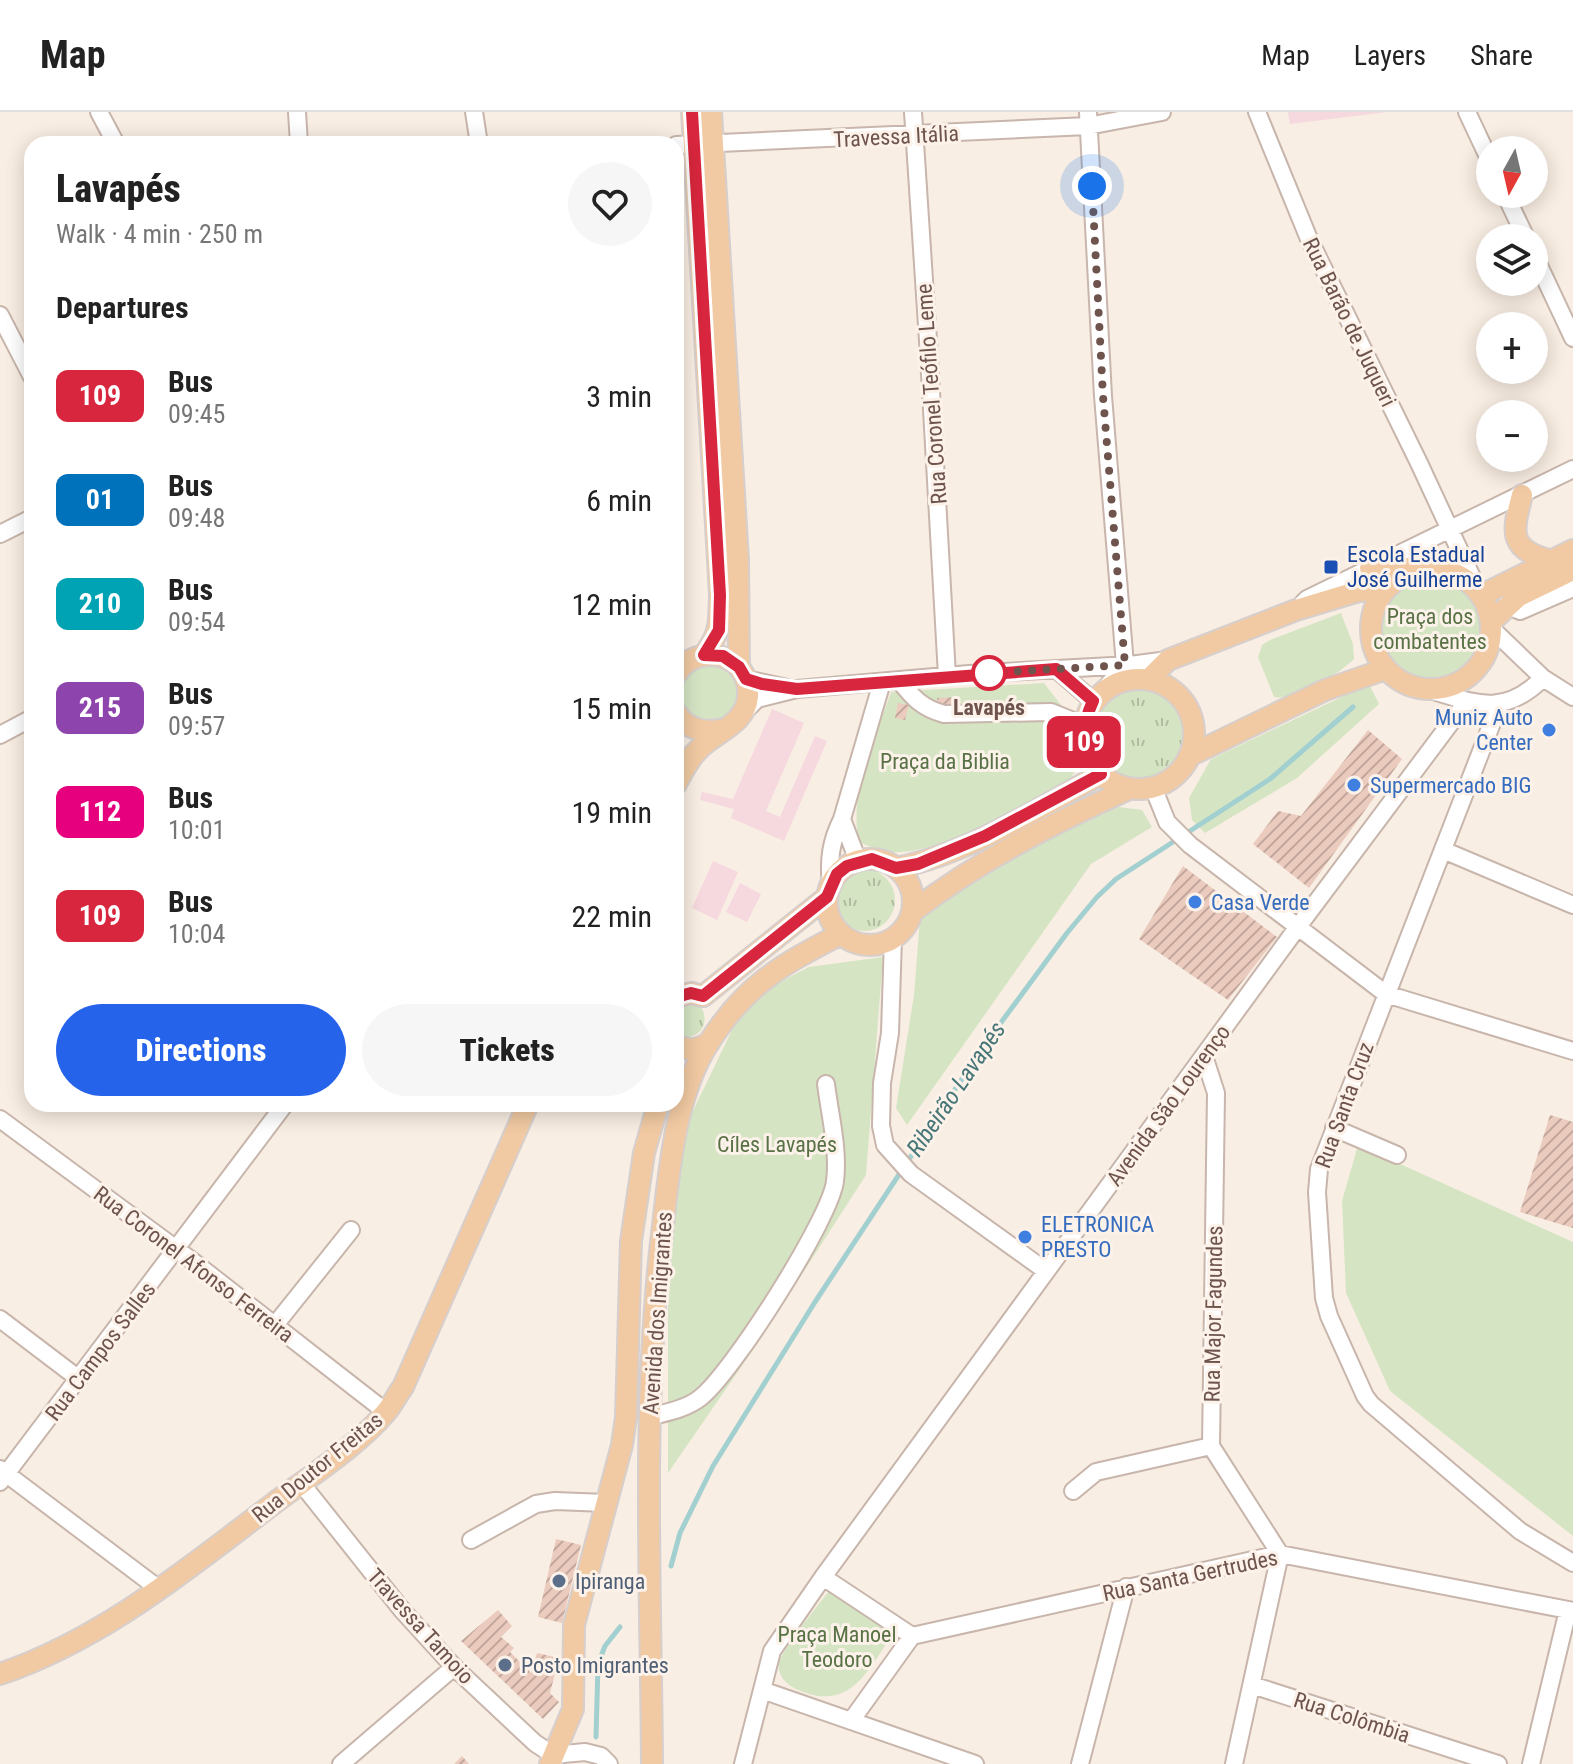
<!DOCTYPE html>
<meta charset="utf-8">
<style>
body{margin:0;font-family:"Roboto Condensed",sans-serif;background:#f6f6f6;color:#222;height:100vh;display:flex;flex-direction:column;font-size:30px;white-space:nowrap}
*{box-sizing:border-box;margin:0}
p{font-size:26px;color:#767676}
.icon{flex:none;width:44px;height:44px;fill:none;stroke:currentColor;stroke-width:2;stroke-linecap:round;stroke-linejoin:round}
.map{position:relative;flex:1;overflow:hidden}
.details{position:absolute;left:24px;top:24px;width:660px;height:976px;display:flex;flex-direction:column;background:#fff;border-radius:24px;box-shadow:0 4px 20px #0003}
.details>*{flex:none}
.badge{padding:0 16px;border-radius:12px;font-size:28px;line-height:52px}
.needle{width:52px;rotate:188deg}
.tools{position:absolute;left:1476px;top:24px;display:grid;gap:16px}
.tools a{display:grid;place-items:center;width:72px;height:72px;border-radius:50%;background:#fff;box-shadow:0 4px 20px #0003;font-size:40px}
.you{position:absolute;width:40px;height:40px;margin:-20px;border:6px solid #fff;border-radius:50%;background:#1a73e8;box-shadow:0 0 0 12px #1a73e833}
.map>.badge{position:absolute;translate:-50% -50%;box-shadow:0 0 0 4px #fff}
h2{padding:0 32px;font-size:30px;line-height:72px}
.round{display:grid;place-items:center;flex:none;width:84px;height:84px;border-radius:42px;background:#f6f6f6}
.overview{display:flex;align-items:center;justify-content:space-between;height:136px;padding:0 32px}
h1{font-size:38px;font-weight:800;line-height:60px}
.action{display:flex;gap:16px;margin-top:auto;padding:16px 32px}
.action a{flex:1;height:92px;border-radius:48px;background:#2563eb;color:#fff;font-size:32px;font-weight:800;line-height:92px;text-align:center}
.action a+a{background:#f6f6f6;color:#222}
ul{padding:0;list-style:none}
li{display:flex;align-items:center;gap:24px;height:104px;padding:0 32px}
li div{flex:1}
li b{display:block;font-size:30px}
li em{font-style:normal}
li .badge{min-width:88px;font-weight:700;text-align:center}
header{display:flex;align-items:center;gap:48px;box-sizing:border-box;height:112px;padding:0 40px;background:#fff;border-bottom:2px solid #e0e0e0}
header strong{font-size:38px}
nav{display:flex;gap:44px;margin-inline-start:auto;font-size:28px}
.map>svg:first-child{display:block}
</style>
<header>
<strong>Map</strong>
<nav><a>Map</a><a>Layers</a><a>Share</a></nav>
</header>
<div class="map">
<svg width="1573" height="1652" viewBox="0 0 1573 1652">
<defs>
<pattern id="grass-tufts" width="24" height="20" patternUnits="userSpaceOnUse" patternTransform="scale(2)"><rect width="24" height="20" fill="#d5e5c4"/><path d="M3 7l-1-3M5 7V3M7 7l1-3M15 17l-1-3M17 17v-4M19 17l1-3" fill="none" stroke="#b1bca1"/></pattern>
<pattern id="building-hatch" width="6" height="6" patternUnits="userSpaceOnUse" patternTransform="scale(2)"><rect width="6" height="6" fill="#ebcbbe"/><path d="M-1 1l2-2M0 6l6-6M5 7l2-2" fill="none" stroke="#c3a79d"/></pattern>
</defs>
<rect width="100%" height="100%" fill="#f9eee3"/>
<path fill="#f6d8df" d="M1288,0H1387L1290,12Z
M772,597L804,611L766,699L780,705L815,624L827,629L784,729L731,706L734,697L700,688L702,680L733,687Z
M713,749L738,760L717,808L692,796Z
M740,771L761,782L747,810L726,800Z"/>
<path fill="url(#grass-tufts)" d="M1093 622a46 46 0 1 1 92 0a46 46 0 1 1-92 0Z
M833 788a31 31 0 1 1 62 0a31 31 0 1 1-62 0Z
M676,890L698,891C714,909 699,932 676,923Z"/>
<path fill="#d5e5c4" d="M1380 517a50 50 0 1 1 100 0a50 50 0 1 1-100 0Z
M1341,501L1353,532L1354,547C1339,562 1295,589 1274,585L1258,545L1262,533L1270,528Z
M679 581a29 29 0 1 1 58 0a29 29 0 1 1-58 0Z
M1044,571L1068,602L1075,659L1066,674C1021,695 949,737 901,740C885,741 873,736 859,730C848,680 875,627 891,580Z
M1369,572L1379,592L1297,666L1205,721L1192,708L1189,686L1211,647Z
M1111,694L1142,698L1152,715L1091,752L907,1013L896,996L914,883L920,806L961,765Z
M883,845L866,1063L759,1229L668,1361V1108L691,1003L734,914L768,876L809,855Z
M1358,1033L1573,1130V1424L1390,1279L1346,1181L1342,1089Z
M832,1475L896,1517C869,1556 851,1604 794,1576C785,1571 777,1562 779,1551C782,1536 821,1490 832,1475Z"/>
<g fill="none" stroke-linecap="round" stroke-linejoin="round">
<path stroke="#a2cfd0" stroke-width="5" d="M671,1454L680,1421L713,1354L815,1190L983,935L1067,821L1097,785L1116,767L1270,667L1353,595
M596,1625L598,1552L605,1534L620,1515"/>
</g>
<path fill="url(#building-hatch)" d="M960,585V595L938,596L937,586Z
M898,591L909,593L905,608L895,606Z
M1368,618L1402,647L1309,776L1253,732L1278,699L1301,704Z
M1183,754L1277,825L1228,888L1139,827Z
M1550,1003L1573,1010V1116L1520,1100Z
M556,1427L581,1433L562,1511L538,1505Z
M498,1498L512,1514L501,1525L514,1536L510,1540L531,1561L537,1541L559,1546L550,1581L559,1590L543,1607L461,1529Z
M462,1644L469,1652H454Z"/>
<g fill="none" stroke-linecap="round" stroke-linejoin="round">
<defs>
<path id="minor" d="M99,0L116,32
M297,0L299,32
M474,0L479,32
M913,0L929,244L947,564
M1088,0L1103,284L1125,553L1104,578
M1257,0L1309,127L1419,351L1477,476
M1467,0L1490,49
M676,33L1088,14L1162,0
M1505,82L1526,126
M1534,143L1573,226
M0,203L32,265
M0,422L32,406
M1303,491L1307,487L1573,357
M1506,493L1520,499L1573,476
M1492,517L1543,566L1573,585
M1056,557L1093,589
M746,567L787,576
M899,568C913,586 922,596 944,602L1051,600L1073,609L1083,623
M1427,577C1474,591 1503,606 1543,566
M1499,593L1319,1057L1317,1080L1324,1186L1329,1204L1365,1284L1371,1292L1520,1419L1573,1451
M744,600L757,587L797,577L969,562L1130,553L1168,548
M0,623L32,606
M1153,675L1167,710L1190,733L1386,882L1573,939
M842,707L858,749
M1443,738L1573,793
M831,773C828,748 831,729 842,707L882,570
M893,826L890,921L882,971L881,1014L885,1033L911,1062L1046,1159
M1204,944L1216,981L1211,1334L1280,1442L1234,1652
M0,1007L191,1148L386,1300
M1334,1016L1397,1043
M0,1207L79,1267
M275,1213L351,1118
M649,1305C667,1300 686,1297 700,1286C731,1263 831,1106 835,1069C839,1038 830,1004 826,972
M0,1357L159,1477
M0,1370L285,992
M301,1371L402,1498L454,1555L535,1631L553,1643L585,1640L601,1644L609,1652
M1073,1379L1096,1360L1211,1334
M471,1428L536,1392L555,1389L606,1391
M823,1465L912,1524L1280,1442L1573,1499
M1252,1573L1498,1652
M762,1578L975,1652
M851,1609L912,1524
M341,1652L454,1555
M743,1652L772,1539L823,1465L1297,816L1467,589
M1080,1652L1126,1475
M1531,1652L1568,1498"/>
<path id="major" d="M692,0L720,483C719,509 721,521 704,543
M711,0L738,448L739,555
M1522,383C1513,418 1507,437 1549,448
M1370,456H1417
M1371 517a60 60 0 1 1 120 0a60 60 0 1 1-120 0Z
M1482,483L1573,438
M1492,509L1519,484L1573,458
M676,562C698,528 751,542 748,584C746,612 717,619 700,636C689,646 683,659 676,672
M1084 622a55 55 0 1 1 110 0a55 55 0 1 1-110 0Z
M1149,567L1168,548L1296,498L1359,479L1385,478
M676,601C688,619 706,621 725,617
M1189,644L1325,578L1386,557
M827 790a43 43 0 1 1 86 0a43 43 0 1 1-86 0Z
M896,756C969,741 1036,698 1101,662
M912,800C979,748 1054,711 1131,676
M676,885L691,881L703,884L827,785
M676,933C688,939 697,938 709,931
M0,1562C103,1527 187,1457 273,1392C306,1367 360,1332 386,1300C392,1293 397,1283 403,1275L528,992
M550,1652L573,1597L574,1513L622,1333L626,1305L631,1129L644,1041L658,992
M652,1652C651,1472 641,1292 663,1113C670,1053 675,985 708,932C745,873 781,853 841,822"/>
</defs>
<use href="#minor" stroke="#c8b5ab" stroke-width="20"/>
<use href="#major" stroke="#d6cfcd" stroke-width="24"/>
<use href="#minor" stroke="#fff" stroke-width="16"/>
<use href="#major" stroke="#f1caa3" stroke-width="20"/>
</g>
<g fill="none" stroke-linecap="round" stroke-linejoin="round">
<defs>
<path id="line" d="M676,885L691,881L703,884L827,785L837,762L847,754L872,747L896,756L918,752L985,724L1101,662C1082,638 1080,617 1093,589L1056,557L797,577L762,572L746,567L739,555L723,544L704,543L719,518L720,483L692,0"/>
</defs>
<use href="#line" stroke="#fff" stroke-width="18"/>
<use href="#line" stroke="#d7263d" stroke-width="12"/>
<path stroke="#6e544c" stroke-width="8" stroke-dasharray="0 14.4" d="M989,561L1125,553L1103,284L1092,74"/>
</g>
<rect fill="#1a4fb4" stroke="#fcf2e9" stroke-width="3" x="1323" y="447" width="16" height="16" rx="4"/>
<circle fill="#fff" stroke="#d7263d" stroke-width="4" cx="989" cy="561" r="16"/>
<g fill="#3f7fe0" stroke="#fcf2e9" stroke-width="3">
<circle cx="1549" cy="618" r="8"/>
<circle cx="1354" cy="673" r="8"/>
<circle cx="1195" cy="790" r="8"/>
<circle cx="1025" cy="1125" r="8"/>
</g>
<g fill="#5c6f8a" stroke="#fcf2e9" stroke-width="3">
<circle cx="559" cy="1469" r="8"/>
<circle cx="505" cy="1553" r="8"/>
</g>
<g text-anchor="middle" stroke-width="6" stroke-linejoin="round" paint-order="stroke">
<g font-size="22" fill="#6e544c" stroke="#fcf2e9">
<text transform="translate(896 24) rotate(-3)" y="8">Travessa Itália</text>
<text transform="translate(1350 210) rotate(64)" y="8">Rua Barão de Juqueri</text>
<text transform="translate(931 282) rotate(-94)" y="8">Rua Coronel Teófilo Leme</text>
<text transform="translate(1168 993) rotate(-54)" y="8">Avenida São Lourenço</text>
<text transform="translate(1344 993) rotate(-70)" y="8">Rua Santa Cruz</text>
<text transform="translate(194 1152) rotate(37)" y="8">Rua Coronel Afonso Ferreira</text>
<text transform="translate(657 1201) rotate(-86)" y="8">Avenida dos Imigrantes</text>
<text transform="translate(1213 1202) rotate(-89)" y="8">Rua Major Fagundes</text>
<text transform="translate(100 1239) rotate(-53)" y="8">Rua Campos Salles</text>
<text transform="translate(317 1355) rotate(-39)" y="8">Rua Doutor Freitas</text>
<text transform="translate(1190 1463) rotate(-12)" y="8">Rua Santa Gertrudes</text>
<text transform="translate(421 1514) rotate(48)" y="8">Travessa Tamoio</text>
<text transform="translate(1352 1605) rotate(18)" y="8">Rua Colômbia</text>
</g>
<g font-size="22" fill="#164399" stroke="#fcf2e9" text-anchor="start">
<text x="1347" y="450">Escola Estadual<tspan x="1347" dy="25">José Guilherme</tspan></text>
</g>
<g font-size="22" fill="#587246" stroke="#fcf2e9">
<text x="1430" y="512">Praça dos<tspan x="1430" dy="25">combatentes</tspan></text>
<text x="945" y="657">Praça da Biblia</text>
<text x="777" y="1040">Cíles Lavapés</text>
<text x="837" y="1530">Praça Manoel<tspan x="837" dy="25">Teodoro</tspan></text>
</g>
<g font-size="22" font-weight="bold" fill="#6e544c" stroke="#fcf2e9">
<text x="989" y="603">Lavapés</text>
</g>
<g font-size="22" fill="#366cbe" stroke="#fcf2e9" text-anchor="start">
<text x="1533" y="613" text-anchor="end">Muniz Auto<tspan x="1533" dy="25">Center</tspan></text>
<text x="1370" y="681">Supermercado BIG</text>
<text x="1211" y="798">Casa Verde</text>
<text x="1041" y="1120">ELETRONICA<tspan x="1041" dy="25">PRESTO</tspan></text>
</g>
<g font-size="22" fill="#4e5e75" stroke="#fcf2e9" text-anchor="start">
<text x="575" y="1477">Ipiranga</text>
<text x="521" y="1561">Posto Imigrantes</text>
</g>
<g font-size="24" font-style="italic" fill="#467678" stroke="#fcf2e9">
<text transform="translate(956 977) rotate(-56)" y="8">Ribeirão Lavapés</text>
</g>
</g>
</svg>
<div class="tools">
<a><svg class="needle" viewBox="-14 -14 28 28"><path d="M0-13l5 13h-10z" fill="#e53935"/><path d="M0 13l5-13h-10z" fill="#767676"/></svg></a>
<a><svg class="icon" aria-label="layers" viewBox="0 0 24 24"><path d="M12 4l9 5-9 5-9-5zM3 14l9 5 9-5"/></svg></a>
<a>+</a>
<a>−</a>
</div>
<div class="you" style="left:1092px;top:74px"></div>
<b class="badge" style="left:1084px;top:630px;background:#d7263d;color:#fff">109</b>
<section class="details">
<div class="overview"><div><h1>Lavapés</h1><p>Walk · 4 min · 250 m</p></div><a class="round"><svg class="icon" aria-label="heart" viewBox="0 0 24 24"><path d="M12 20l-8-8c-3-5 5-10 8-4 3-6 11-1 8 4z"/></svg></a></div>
<h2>Departures</h2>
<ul>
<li><span class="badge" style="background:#d7263d;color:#fff">109</span><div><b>Bus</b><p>09:45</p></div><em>3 min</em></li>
<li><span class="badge" style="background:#0072bc;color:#fff">01</span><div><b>Bus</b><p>09:48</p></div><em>6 min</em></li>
<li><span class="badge" style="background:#00a3b4;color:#fff">210</span><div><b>Bus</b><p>09:54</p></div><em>12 min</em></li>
<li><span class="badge" style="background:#8e44ad;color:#fff">215</span><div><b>Bus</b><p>09:57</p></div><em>15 min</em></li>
<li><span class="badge" style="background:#e6007e;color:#fff">112</span><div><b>Bus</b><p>10:01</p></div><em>19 min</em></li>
<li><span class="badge" style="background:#d7263d;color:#fff">109</span><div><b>Bus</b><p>10:04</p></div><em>22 min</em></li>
</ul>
<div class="action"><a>Directions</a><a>Tickets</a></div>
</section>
</div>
